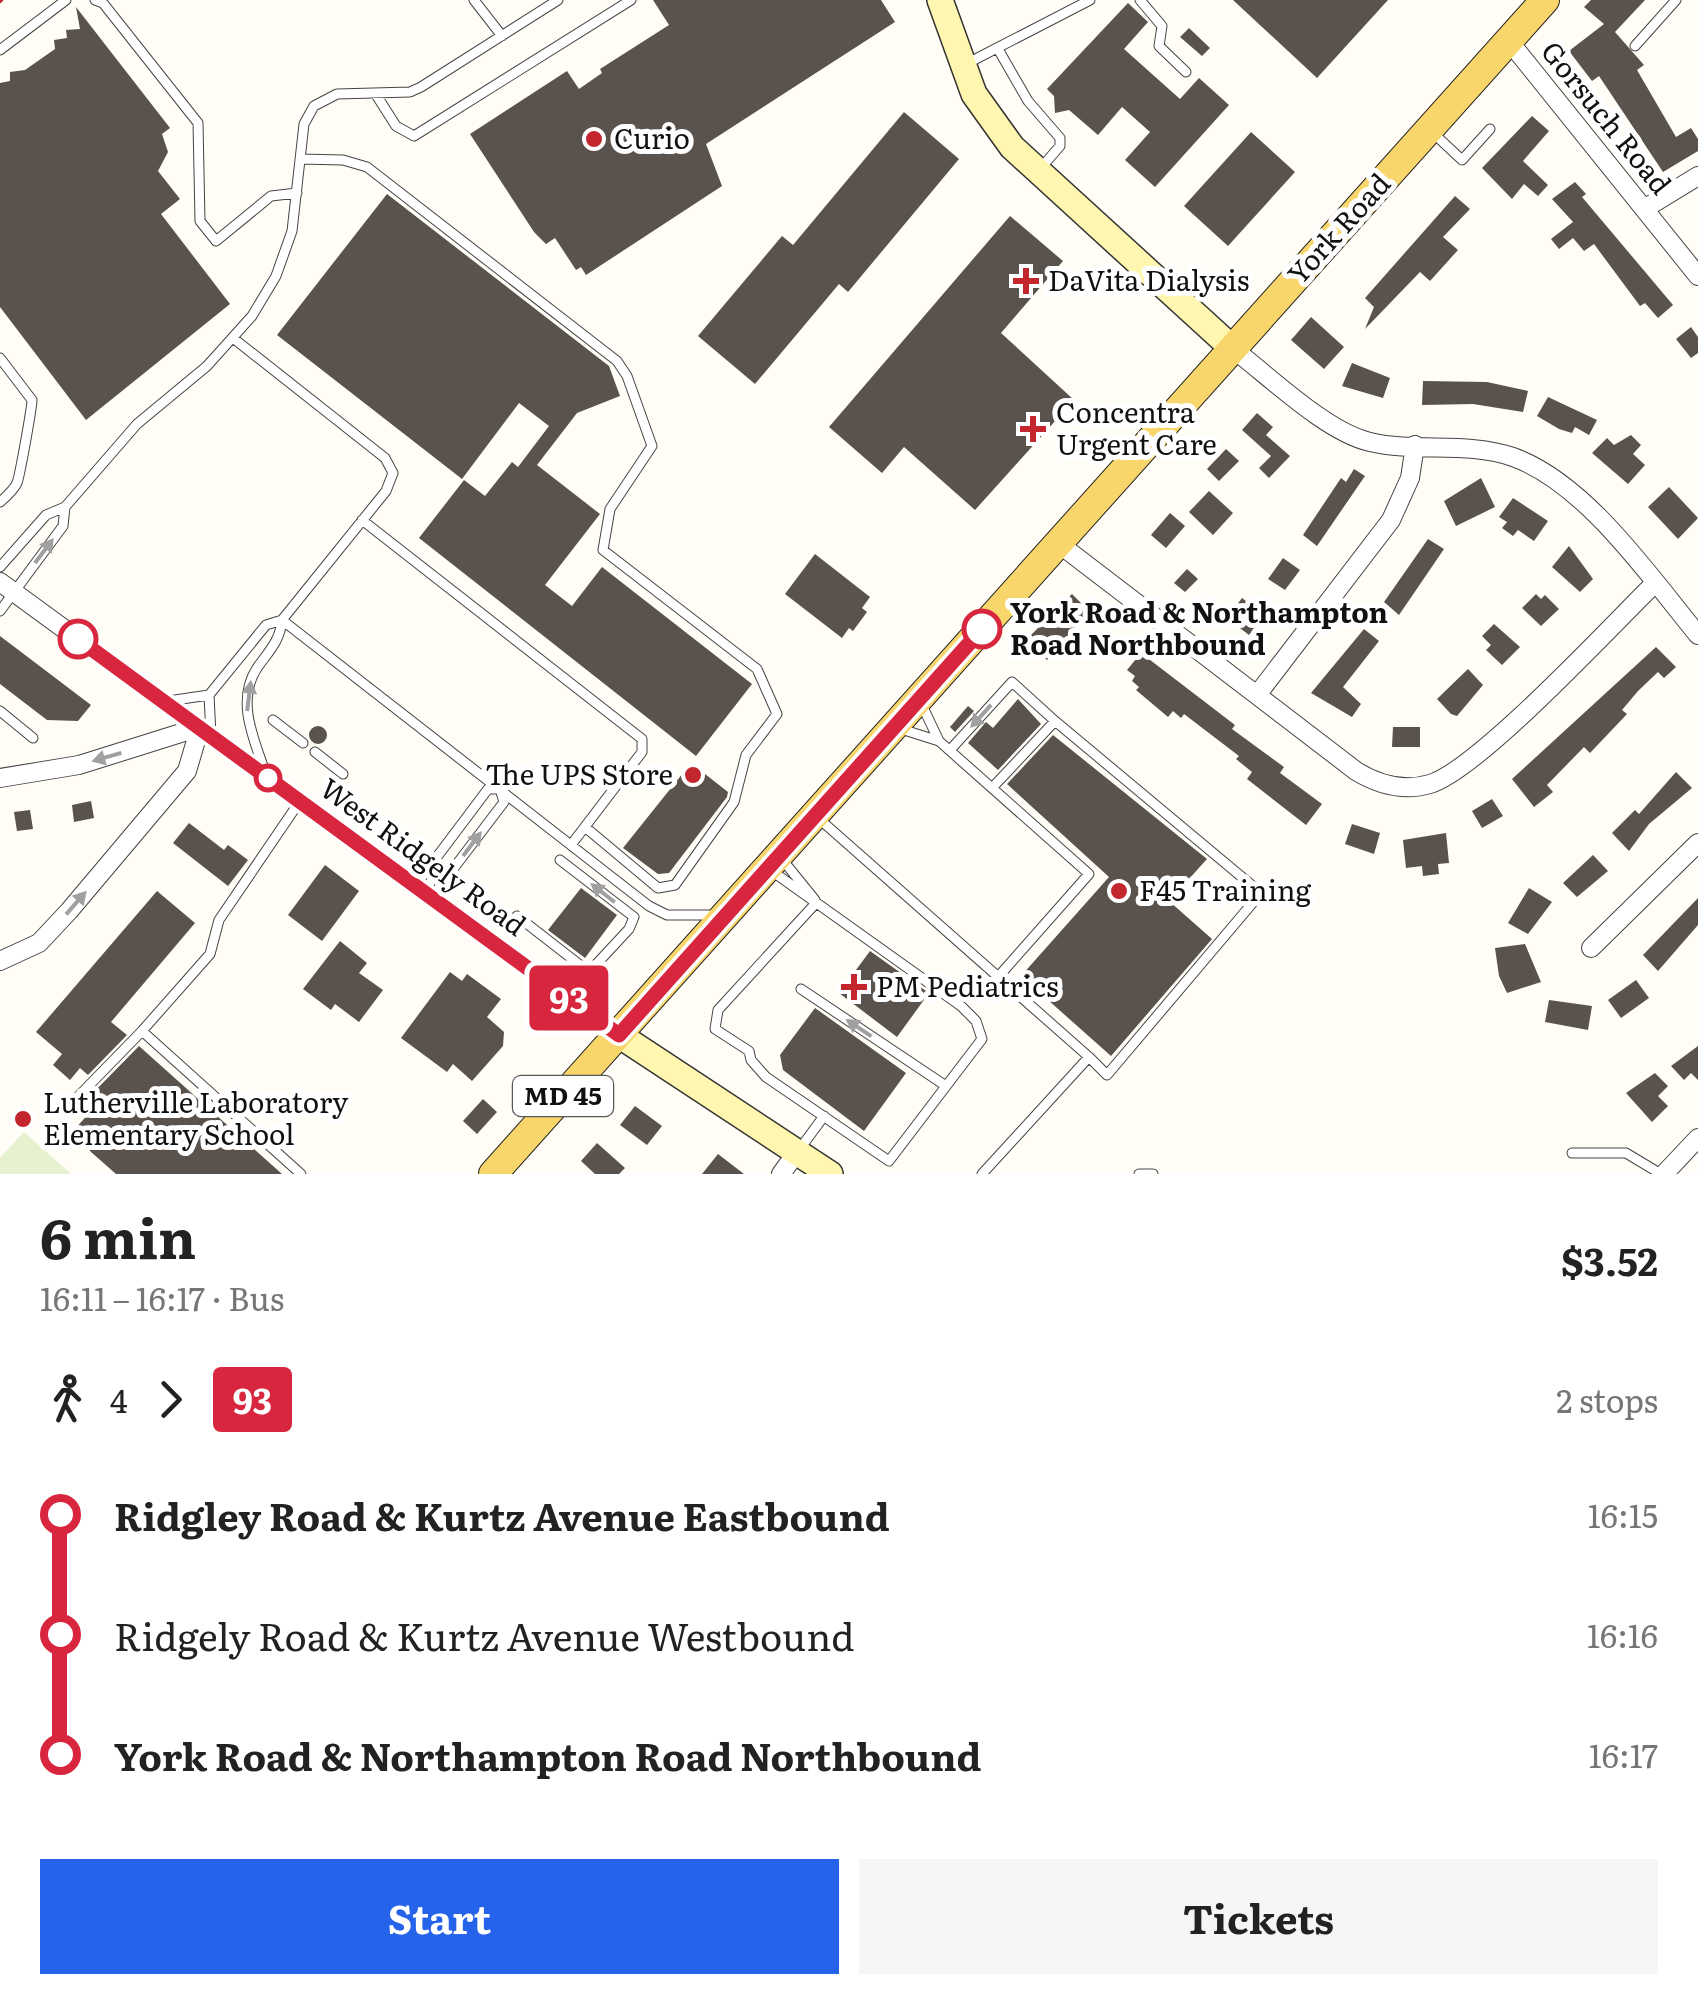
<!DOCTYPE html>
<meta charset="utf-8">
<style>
body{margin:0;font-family:Literata,serif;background:#f6f6f6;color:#222;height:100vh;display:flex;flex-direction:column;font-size:38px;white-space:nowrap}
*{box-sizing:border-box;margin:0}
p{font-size:32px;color:#767676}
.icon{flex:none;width:55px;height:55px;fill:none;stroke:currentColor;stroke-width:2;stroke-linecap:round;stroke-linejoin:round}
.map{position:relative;height:1174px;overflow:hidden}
.side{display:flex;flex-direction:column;background:#fff;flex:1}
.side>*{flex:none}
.badge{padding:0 20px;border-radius:8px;font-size:35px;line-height:65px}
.map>.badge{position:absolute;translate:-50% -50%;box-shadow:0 0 0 5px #fff}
.legs{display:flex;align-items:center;gap:15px;height:110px;padding:0 40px;font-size:32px}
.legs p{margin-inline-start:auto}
.overview{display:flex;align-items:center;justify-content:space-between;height:170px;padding:0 40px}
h1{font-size:55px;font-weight:700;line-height:75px}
.primary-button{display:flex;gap:20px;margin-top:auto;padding:20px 40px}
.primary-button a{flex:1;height:115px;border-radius:0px;background:#2563eb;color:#fff;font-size:40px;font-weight:700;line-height:115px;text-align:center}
.primary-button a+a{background:#f6f6f6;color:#222}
ul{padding:0 40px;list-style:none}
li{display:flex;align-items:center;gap:35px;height:120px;font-size:38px}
li i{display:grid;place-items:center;width:15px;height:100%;margin:0 12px;background:currentColor}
li i::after{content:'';width:25px;height:25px;margin:-12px;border:8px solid;border-radius:50%;background:#fff}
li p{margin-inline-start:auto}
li:first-child i{background:linear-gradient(#0000 50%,currentColor 0)}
li:last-child i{background:linear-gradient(currentColor 50%,#0000 0)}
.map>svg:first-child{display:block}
</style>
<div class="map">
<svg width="1698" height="1174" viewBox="0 0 1698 1174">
<rect width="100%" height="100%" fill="#fffdf5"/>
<path fill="#e6f2cf" d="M24,1132L71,1174H0V1158Z"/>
<path fill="#5a524d" d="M653,0H881L895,22L706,144L722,186L586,275L581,267L576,270L555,238L546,244L534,232L470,134L567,71L579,89L602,73L600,69L669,25Z
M1233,0H1388L1317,78Z
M1591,0H1645L1615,32L1644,65L1637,70L1676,137L1691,128L1698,139V151L1663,172L1599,76L1592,81L1569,51L1604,24L1584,7Z
M1128,3L1148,22L1124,49L1180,99L1199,78L1229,105L1155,187L1125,160L1150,132L1122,107L1098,135L1069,110L1055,113L1054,96L1047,89Z
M76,7L170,128L162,134L168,152L158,171L180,199L161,214L230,304L86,420L0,307V83L10,81V72L25,70L55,49L54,40L67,38L66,30L80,29Z
M1189,28L1210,48L1202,56L1180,37Z
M904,112L959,159L848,292L839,284L755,384L698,336L782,236L793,245Z
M1532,116L1549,131L1523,161L1548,185L1538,196L1524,184L1512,199L1482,168Z
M1251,132L1295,172L1228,246L1184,206Z
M1575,182L1586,194L1582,197L1673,305L1658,318L1645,303L1640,306L1594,244L1584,251L1573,238L1559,249L1551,239L1573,222L1552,199Z
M387,194L609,366L620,396L577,413L537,465L600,514L545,585L572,606L602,567L752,684L696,756L419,538L464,480L485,496L512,462L518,467L549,426L519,403L462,479L277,335Z
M1455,196L1470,209L1443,237L1458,250L1430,281L1420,272L1365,329L1374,307L1365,298Z
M1010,216L1063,261L1001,333L1074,400L975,510L904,447L882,473L829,427Z
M1311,317L1344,347L1324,369L1291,340Z
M1691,327L1698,337V353L1691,358L1676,339Z
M1352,363L1390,378L1383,398L1342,386Z
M1423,381L1487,382L1528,391L1523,412L1473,404L1422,405Z
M1548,397L1597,420L1589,435L1575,427L1572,433L1559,429L1537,416Z
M1257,413L1273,427L1266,435L1290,456L1269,478L1259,468L1271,456L1242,430Z
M1631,435L1641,445L1633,454L1645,465L1628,484L1592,453L1607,438L1614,445Z
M1226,449L1239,461L1219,481L1207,469Z
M1354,469L1365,476L1317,546L1303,535L1341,478L1346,482Z
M1481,478L1495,507L1456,526L1444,501Z
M1669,487L1698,518L1678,539L1648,507Z
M1209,491L1233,513L1213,535L1189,512Z
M1513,498L1548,521L1534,541L1518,530L1513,536L1502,528L1507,522L1499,517Z
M1170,513L1185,526L1166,548L1151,535Z
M1428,539L1444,549L1399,615L1384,602Z
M1569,546L1593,579L1580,592L1552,567Z
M815,554L870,597L862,608L867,612L853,631L849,628L842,638L785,594Z
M1283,558L1300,570L1285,590L1268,579Z
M1187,569L1198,579L1185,592L1174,583Z
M1072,594L1091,613L1047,660L1026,640Z
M1536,594L1541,599L1545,595L1559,609L1541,626L1522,608Z
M1242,598L1264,615L1249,635L1227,618Z
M1494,624L1520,647L1502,665L1486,650L1491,645L1482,636Z
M1364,629L1379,641L1343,687L1361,704L1352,717L1311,693Z
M0,636L91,705L78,721L47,720L0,684Z
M1656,647L1676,667L1664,678L1658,672L1638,691L1622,710L1627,714L1590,753L1584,747L1547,785L1553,792L1534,807L1512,779Z
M1141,653L1235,725L1232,729L1284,767L1280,773L1322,804L1306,825L1247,779L1252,772L1236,759L1239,756L1184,714L1181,718L1173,711L1168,717L1136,690L1139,687L1132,681L1135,676L1127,670Z
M1468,669L1483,685L1457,716L1451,714L1437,699Z
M1018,699L1041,724L998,770L968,743L986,722L993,728Z
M968,706L974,711L955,732L950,727Z
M309 735a9 9 0 1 1 18 0a9 9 0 1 1-18 0Z
M1393,727H1420V747H1392Z
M1053,735L1207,859L1169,901L1212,939L1111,1056L1021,976L1109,877L1007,784Z
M691,763L728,792L727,797L669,873L658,874L623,848Z
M1676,772L1692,788L1649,824L1629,851L1612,833L1635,810L1639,814Z
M1492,799L1503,816L1482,828L1472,811Z
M91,801L94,818L74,822L72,805Z
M30,810L33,829L17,831L14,812Z
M189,823L224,850L228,845L248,860L228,886L173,843Z
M1352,824L1380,833L1374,854L1345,844Z
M1446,833L1449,863L1438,864L1439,874L1423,876L1422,866L1406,868L1403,840Z
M1593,855L1608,871L1577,897L1563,883Z
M325,865L359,891L322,941L288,915Z
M581,888L617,915L585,958L548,930Z
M1529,888L1552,902L1528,934L1508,923Z
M157,891L195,923L111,1022L127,1035L88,1075L80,1068L70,1080L53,1065L62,1054L36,1032Z
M1698,898V925L1658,971L1643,955Z
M340,941L367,963L359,973L383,990L359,1022L335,1004L331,1010L303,989Z
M1525,944L1541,982L1507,993L1499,976L1495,948Z
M870,951L929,993L897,1037L839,993Z
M450,972L462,981L467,974L501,999L487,1017L504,1032L503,1046L472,1081L453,1064L447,1072L401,1038Z
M1636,980L1649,998L1621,1018L1608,1000Z
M1549,1000L1592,1006L1588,1030L1545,1022Z
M815,1008L906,1073L864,1131L783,1070L780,1055Z
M139,1046L282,1174H116L91,1152L73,1131L92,1110L89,1097Z
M1698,1046V1080L1691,1073L1684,1080L1671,1066Z
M1655,1073L1668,1086L1658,1096L1668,1106L1652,1122L1626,1093Z
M483,1099L497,1112L477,1134L463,1121Z
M635,1106L662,1126L647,1145L620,1125Z
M597,1143L625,1168L619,1174H595L581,1161Z
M718,1154L744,1174H702Z"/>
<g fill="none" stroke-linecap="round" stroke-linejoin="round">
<defs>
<path id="lane" d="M95,0L103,3L198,123L200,221L216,241L271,196L297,193
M474,0L502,36
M1140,0L1162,26L1159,46L1186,72
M1635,46L1676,0
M998,49L1028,101L1060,138V146L1040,169
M0,50L66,0
M968,63L1090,0
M375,93L396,126L414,136L631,0
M1431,131L1462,160L1490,129
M300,159L343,160L367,167L617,361L627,376L652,446L610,509L603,550L757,669L777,714L746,755L734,802L675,885L658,888L585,827
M233,338L385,458L393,473L386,491L282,620C280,641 269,651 257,668C235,702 255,741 266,775
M0,358L32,400C32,407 20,475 17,483C13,491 7,496 0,502
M362,520L642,739V752L571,845
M0,567L46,515L65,507L137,424L207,366L252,316L276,276L292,231L304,124L314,106L337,94L410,92L421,87L558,0
M0,611L63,526L65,507
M282,620L649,906L667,915H714
M168,701L209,695
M921,703L939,741
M0,711L33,738
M273,720L303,743
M901,729L939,741L1089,874L998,977
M211,735L209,695L266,625L282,620
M950,750L1012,682L1055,721
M315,752L343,774
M992,788L1055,721L1261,893L1107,1075L1089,1057
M300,801L219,920L210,954L142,1031L301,1174
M817,817L1089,1057L982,1174
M781,858L815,900
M769,869L961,1006L976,1021L982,1039L889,1161L766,1077L751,1060L749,1051L715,1029L718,1010L816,903
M415,886L488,789H500L504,802L431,898
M517,916L589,972L629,929L634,917L560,860
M801,989L946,1086
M66,1109L142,1031
M799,1150L824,1116
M1572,1153H1626L1661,1174
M1139,1174H1153"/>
<path id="street" d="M1509,41L1698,276
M1644,209L1698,176
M1232,348C1269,376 1326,432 1370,442C1416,453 1467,441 1513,457C1586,483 1650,577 1698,635
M1058,543L1356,771C1379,785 1403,792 1430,784C1479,769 1611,626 1655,583
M0,582L619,1035
M1257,695L1391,520L1410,478L1415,445
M0,778L79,765L200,727
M1591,948L1698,843
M0,961L39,943L69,911L187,771L200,727
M781,1174L797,1152
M1664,1174L1698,1138"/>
<path id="secondary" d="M940,0L974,94L1012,147L1232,348
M619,1035L830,1174"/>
<path id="primary" d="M493,1174L1545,0"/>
</defs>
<use href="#lane" stroke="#444" stroke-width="11"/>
<use href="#street" stroke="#444" stroke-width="20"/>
<use href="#secondary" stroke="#333" stroke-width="28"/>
<use href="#primary" stroke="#222" stroke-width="30"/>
<use href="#lane" stroke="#fff" stroke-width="9"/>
<use href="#street" stroke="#fff" stroke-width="18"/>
<use href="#secondary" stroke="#fff6b0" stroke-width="25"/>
<use href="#primary" stroke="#f9d66b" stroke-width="28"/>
<path stroke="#c4262e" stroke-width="2.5" d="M0,2L2,0"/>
</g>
<defs><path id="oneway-solid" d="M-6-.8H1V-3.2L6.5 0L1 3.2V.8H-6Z" transform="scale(2.5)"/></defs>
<g fill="#a0a0a0">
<use href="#oneway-solid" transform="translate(44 551) rotate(-53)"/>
<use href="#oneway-solid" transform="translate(249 696) rotate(-83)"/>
<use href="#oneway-solid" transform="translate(981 716) rotate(132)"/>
<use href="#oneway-solid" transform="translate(107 757) rotate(164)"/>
<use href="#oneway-solid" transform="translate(472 844) rotate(-53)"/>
<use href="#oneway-solid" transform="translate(603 893) rotate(-142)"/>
<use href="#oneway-solid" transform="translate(76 903) rotate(-49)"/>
<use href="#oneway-solid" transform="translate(859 1028) rotate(-146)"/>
</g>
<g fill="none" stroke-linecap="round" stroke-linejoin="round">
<defs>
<path id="line-1" d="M78,639L619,1035L982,629"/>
</defs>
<use href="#line-1" stroke="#fff" stroke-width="22"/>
<use href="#line-1" stroke="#d7263d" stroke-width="15"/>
</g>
<g fill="#c4262e" stroke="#fff" stroke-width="4">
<circle cx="594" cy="139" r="10"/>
<path d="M1021 266h10v10h10v10h-10v10h-10v-10h-10v-10h10z"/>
<path d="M1028 414h10v10h10v10h-10v10h-10v-10h-10v-10h10z"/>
<circle cx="693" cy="775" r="10"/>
<circle cx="1119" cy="891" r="10"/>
<path d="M849 972h10v10h10v10h-10v10h-10v-10h-10v-10h10z"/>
<circle cx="23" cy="1119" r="10"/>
</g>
<g fill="#fff" stroke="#d7263d" stroke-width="5">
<circle cx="982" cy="629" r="18"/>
<circle cx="78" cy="639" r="18"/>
<circle cx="268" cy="778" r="12"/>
</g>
<g text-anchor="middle" stroke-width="10" stroke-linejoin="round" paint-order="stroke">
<rect fill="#fff" stroke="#585858" stroke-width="2.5" x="513" y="1076" width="100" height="40" rx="8"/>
<g font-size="25" font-weight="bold" fill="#111">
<text x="563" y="1105">MD 45</text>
</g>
<g font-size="28" fill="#111" stroke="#fff">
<text transform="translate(1606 118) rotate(51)" y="10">Gorsuch Road</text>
<text transform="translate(1339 229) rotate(-48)" y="10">York Road</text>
<text transform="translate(423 857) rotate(36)" y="10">West Ridgely Road</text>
</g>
<g font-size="28" fill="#111" stroke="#fff" text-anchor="start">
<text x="614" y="149">Curio</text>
<text x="1048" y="291">DaVita Dialysis</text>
<text x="1056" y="423">Concentra<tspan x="1056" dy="32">Urgent Care</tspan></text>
<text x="673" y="785" text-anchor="end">The UPS Store</text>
<text x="1139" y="901">F45 Training</text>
<text x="876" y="997">PM Pediatrics</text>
<text x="43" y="1113">Lutherville Laboratory<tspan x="43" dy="32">Elementary School</tspan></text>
</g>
<g font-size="28" font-weight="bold" fill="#111" stroke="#fff" text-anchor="start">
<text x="1010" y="623">York Road &amp; Northampton<tspan x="1010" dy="32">Road Northbound</tspan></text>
</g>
</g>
</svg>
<b class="badge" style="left:569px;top:998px;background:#d7263d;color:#fff">93</b>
</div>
<section class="side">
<div class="overview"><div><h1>6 min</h1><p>16:11 – 16:17 · Bus</p></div><b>$3.52</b></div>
<div class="legs"><svg class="icon" aria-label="walk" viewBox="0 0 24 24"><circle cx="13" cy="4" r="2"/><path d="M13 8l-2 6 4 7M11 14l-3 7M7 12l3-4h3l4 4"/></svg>4<svg class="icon" aria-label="forward" viewBox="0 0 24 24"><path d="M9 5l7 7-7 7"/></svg><b class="badge" style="background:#d7263d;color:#fff">93</b><p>2 stops</p></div>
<ul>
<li><i style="color:#d7263d"></i><b>Ridgley Road &amp; Kurtz Avenue Eastbound</b><p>16:15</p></li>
<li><i style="color:#d7263d"></i><span>Ridgely Road &amp; Kurtz Avenue Westbound</span><p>16:16</p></li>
<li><i style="color:#d7263d"></i><b>York Road &amp; Northampton Road Northbound</b><p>16:17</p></li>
</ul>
<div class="primary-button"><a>Start</a><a>Tickets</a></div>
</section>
